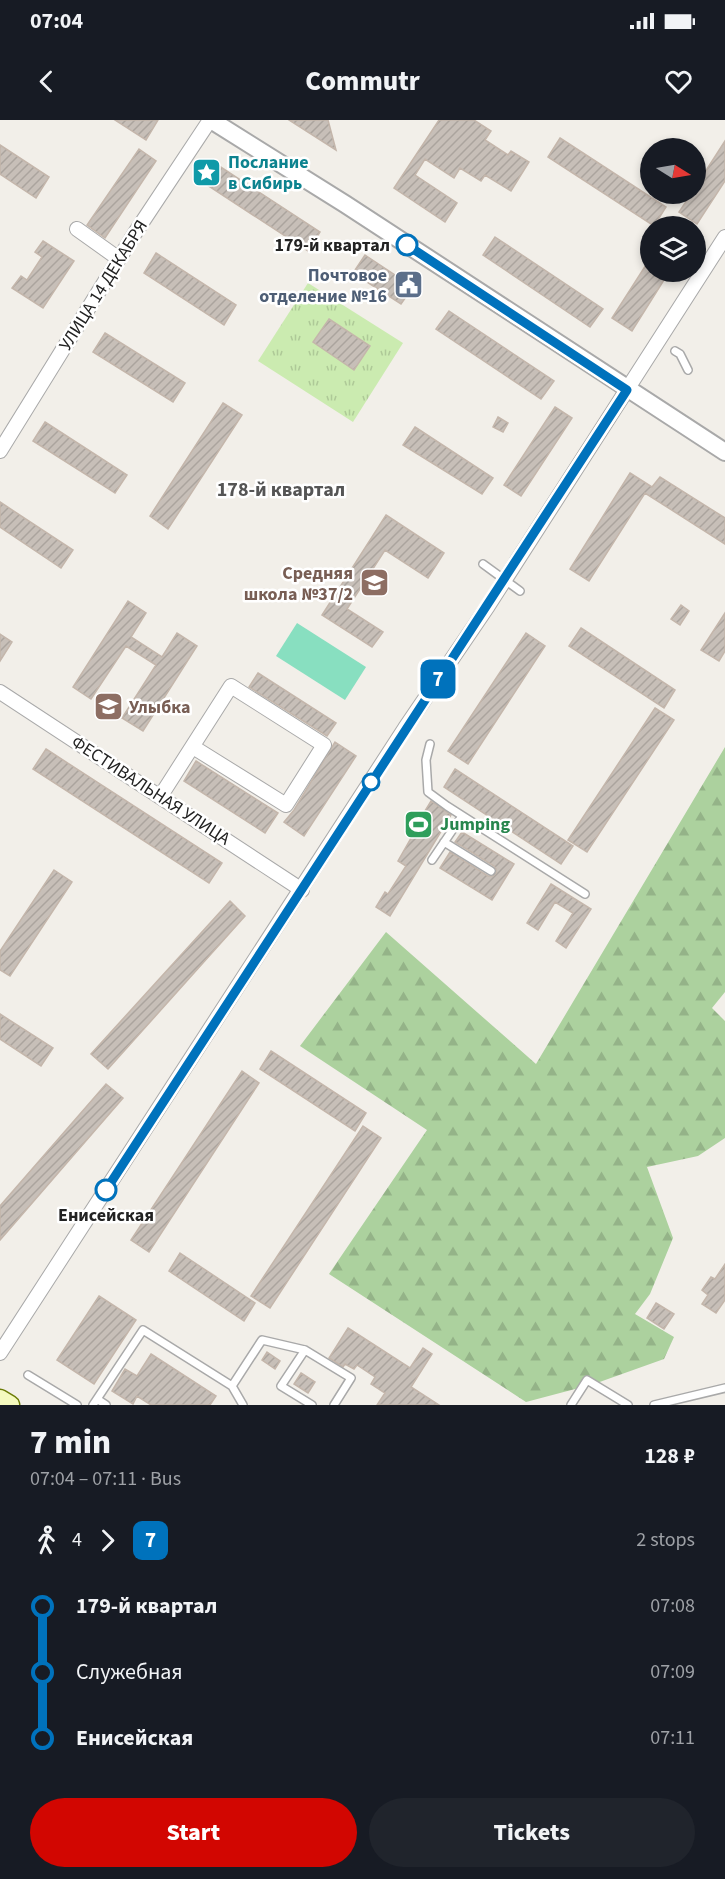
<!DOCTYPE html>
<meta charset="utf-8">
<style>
body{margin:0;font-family:"Source Sans 3",sans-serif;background:#20242c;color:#f1f3f6;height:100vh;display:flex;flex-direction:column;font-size:22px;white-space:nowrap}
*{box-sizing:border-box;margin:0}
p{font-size:20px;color:#9ea1a6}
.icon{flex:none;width:33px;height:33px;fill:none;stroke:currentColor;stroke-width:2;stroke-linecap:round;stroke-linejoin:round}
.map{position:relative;height:1285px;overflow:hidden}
.panel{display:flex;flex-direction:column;background:#171b24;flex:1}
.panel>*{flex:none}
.badge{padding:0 12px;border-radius:9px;font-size:21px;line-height:39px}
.needle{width:39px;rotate:101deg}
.tools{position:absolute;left:640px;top:18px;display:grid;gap:12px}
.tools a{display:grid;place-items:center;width:66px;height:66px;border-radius:50%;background:#171b24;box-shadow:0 3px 9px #0003;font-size:30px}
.map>.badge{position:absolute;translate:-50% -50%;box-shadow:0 0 0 3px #fff}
.legs{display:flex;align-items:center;gap:9px;height:66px;padding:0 30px;font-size:20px}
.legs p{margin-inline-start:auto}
.headline{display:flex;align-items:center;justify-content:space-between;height:102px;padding:0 30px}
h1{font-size:33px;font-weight:800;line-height:45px}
.button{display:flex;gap:12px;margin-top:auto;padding:12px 30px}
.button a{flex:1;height:69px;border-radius:36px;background:#d20601;color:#fff;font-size:24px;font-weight:800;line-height:69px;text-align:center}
.button a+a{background:#20242c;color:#f1f3f6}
ul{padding:0 30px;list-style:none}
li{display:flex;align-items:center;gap:21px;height:66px;font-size:22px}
li i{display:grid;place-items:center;width:9px;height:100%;margin:0 8px;background:currentColor}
li i::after{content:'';width:15px;height:15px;margin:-8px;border:4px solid;border-radius:50%;background:#171b24}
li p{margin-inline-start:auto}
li:first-child i{background:linear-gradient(#0000 50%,currentColor 0)}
li:last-child i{background:linear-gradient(currentColor 50%,#0000 0)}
.status{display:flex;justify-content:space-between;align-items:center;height:42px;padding:0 30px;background:#171b24;direction:ltr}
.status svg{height:16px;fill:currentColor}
header{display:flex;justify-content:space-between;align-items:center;height:78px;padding:0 30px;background:#171b24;font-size:27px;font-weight:800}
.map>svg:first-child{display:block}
</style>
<div class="status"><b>07:04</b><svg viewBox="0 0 49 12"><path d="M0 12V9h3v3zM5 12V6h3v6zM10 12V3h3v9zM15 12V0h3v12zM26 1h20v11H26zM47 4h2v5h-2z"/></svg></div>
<header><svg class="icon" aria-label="back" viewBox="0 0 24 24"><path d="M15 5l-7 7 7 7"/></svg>Commutr<svg class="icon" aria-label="heart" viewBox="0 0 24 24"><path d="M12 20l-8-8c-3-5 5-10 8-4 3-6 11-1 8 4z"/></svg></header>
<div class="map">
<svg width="725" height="1285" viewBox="0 0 725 1285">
<defs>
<pattern id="grass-tufts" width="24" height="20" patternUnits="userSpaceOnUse" patternTransform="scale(1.5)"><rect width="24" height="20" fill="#cbebb0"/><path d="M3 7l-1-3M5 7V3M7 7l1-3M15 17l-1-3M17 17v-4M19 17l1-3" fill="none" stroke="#aec997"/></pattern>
<pattern id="forest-firs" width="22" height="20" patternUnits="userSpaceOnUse" patternTransform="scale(1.5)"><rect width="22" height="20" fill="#acd19e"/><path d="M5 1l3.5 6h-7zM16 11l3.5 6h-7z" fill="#94b388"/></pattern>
<pattern id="building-hatch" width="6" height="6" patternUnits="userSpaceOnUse" patternTransform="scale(1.5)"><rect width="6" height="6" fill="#c7bfb8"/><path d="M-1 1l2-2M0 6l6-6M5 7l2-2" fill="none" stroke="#aba49e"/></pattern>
</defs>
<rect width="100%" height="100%" fill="#f2efe9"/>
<path fill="url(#grass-tufts)" d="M308,163L403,223L353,302L258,241Z"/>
<path fill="url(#forest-firs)" d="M725,627V872L712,888L725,901V1018L698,1036L647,1047L673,1118L650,1174L635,1194L674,1217L664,1239L594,1264L526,1282L329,1154L427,1010L300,926L386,812L536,944Z"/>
<path fill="#88dfc0" d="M297,503L366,547L345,580L276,536Z"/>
<path fill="url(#building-hatch)" stroke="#c4b6ab" stroke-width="1.5" d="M115,0H158L146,20Z
M289,0H328L336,30Z
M439,0H474L491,11L485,20L508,35L511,31L529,42L511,71L485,55L481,61L460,48L454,58L425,39L415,55L457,83L445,102L394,68Z
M560,18L666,87L654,106L548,37Z
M725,21V61L697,104L679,92L691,74H696V66Z
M0,25L49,57L36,78L0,54Z
M139,29L156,41L105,118L87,105Z
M213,42L320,112L308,131L201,61Z
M495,117L603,189L590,207L483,135Z
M43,121L74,141L43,188L12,168L21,156L27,160L42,137L35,132Z
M156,133L236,185L224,205L144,153Z
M365,135L413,167L401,184L353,153Z
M651,137V152H669L632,211L612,198Z
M449,191L554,261L541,279L436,209Z
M329,199L370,226L354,250L313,222Z
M105,213L185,263L173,282L93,232Z
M223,283L242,295L168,409L150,396Z
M555,287L572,298L521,376L504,365Z
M498,297L508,303L503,312L493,307Z
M45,302L127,355L115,373L33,321Z
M415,307L493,358L482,374L403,325Z
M630,353L652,367L660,357L725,398V424L645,373L589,461L570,449Z
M0,382L73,430L61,448L0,407Z
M386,395L444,433L428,458L385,430L347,489L383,512L372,527L322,495Z
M128,481L146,493L131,517L162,537L177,513L197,526L143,611L122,598L156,545L126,526L91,579L73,567Z
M681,485L689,491L680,505L671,499Z
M725,493V531L719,541L701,530Z
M581,508L675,570L664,588L569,526Z
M526,513L545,526L468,644L448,631Z
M0,514L12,522L0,541Z
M258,553L336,603L327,616L249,567Z
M655,588L674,600L587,732L568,720Z
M335,622L356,636L304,716L284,702L294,690Z
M46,629L222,743L209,763L33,649Z
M196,641L278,693L265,713L184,661Z
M455,649L573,726L561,744L444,667Z
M431,681L451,695L390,796L376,787L385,772L388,774L406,746L398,741L411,718L409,717Z
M462,712L514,744L492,780L440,748L450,732L488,756H493L496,753V749L494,746L455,722Z
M54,750L72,762L10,856L0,850V831Z
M551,764L591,789L566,828L556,821L573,793L555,782L538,810L527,803Z
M230,781L245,796L108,949L91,934Z
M0,894L53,928L41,946L0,919Z
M271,931L366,993L355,1011L260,949Z
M242,951L259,963L149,1132L131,1120Z
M106,964L123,978L0,1120V1086Z
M363,1006L381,1018L270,1188L251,1176Z
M180,1133L255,1183L244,1201L169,1151Z
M725,1144V1180L716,1193L702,1184L708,1175L702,1170L711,1157L715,1159Z
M99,1176L136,1200L94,1264L57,1240Z
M656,1183L674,1194L664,1209L647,1198Z
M348,1208L410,1248L423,1228L432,1234L411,1267L439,1285H377L385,1273L371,1264L375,1257L357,1245L354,1249L345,1244L343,1247L329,1238Z
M267,1232L280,1241L275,1249L262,1240Z
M151,1234L216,1276L210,1285H151L137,1276L133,1284L112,1271L125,1249L137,1256Z
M301,1253L315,1262L308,1273L294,1264Z"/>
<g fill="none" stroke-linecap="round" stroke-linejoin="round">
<defs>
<path id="service" d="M675,231L680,234L688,250
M483,444L520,471
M430,624L426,640L428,672L447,686L585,774
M444,722L491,751
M432,740L462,696
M305,1230L281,1266L312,1285
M28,1255L77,1285
M232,1266L262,1220L305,1230L351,1258L334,1285
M97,1279L106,1285
M93,1285L143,1210L232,1266L243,1285
M571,1285L587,1260L628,1285
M654,1285L725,1268"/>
<path id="minor" d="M77,109L119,139
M0,331L135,113L210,0
M0,572L302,770
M160,677L231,566L324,625L286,685L193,627
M0,1233L405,608L488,486L725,117"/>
<path id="tertiary" d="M211,0L345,84L725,332"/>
<path id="secondary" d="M0,1279L10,1285"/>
</defs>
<use href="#service" stroke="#a9a9a9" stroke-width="10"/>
<use href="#minor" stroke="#a9a9a9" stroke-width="16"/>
<use href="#tertiary" stroke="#a9a9a9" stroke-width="20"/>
<use href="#secondary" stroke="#6c7c06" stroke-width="21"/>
<use href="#service" stroke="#fff" stroke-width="7"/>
<use href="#minor" stroke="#fff" stroke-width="14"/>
<use href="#tertiary" stroke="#fff" stroke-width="16"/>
<use href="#secondary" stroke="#f5fabf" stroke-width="18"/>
</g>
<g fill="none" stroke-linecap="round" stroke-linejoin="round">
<defs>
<path id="line-1" d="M106,1070L627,270L407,125"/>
</defs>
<use href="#line-1" stroke="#fff" stroke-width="14"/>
<use href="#line-1" stroke="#0072bc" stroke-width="9"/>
</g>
<defs>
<symbol id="sight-square" viewBox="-11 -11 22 22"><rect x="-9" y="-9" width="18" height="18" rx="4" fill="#0f9aa8" stroke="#fff"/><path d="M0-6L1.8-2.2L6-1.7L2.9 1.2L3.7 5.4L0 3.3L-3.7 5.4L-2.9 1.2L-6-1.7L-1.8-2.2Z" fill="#fff"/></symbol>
<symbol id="civic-square" viewBox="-11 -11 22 22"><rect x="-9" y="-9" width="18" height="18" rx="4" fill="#5c6f8a" stroke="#fff"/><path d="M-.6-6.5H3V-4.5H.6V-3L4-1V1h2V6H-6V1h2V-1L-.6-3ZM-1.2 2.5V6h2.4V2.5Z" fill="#fff"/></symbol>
<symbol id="school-square" viewBox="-11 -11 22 22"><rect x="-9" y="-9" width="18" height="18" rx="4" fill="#8d6e63" stroke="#fff"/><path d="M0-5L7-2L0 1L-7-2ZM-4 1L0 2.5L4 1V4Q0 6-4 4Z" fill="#fff"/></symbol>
<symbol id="stadium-square" viewBox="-11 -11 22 22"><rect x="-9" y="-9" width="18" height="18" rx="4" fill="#2e9e5b" stroke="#fff"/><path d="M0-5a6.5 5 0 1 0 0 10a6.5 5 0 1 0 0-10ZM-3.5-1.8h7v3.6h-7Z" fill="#fff"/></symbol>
</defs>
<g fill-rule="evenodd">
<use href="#sight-square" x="190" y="36" width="33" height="33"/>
<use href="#civic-square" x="392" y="148" width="33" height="33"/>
<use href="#school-square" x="358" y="446" width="33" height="33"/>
<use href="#school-square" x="92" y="570" width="33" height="33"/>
<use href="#stadium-square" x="402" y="688" width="33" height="33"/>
</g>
<g fill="#fff" stroke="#0072bc" stroke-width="3">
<circle cx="407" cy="125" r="10"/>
<circle cx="371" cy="662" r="8"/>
<circle cx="106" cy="1070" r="10"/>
</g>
<g text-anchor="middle" stroke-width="5" stroke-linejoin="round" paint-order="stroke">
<g font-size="18" font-weight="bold" fill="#0d838f" stroke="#fff" text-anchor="start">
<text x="228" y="48">Послание<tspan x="228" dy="21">в Сибирь</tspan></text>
</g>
<g font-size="18" font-weight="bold" fill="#222" stroke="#fff" text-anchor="end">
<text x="390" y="131">179-й квартал</text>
<text x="106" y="1101" text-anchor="middle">Енисейская</text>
</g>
<g font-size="18" font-weight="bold" fill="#4e5e75" stroke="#fff" text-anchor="end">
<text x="387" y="161">Почтовое<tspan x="387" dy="21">отделение №16</tspan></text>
</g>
<g font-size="18" fill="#222" stroke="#fff">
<text transform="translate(103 165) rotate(-58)" y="6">УЛИЦА 14 ДЕКАБРЯ</text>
<text transform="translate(151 670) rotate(33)" y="6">ФЕСТИВАЛЬНАЯ УЛИЦА</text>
</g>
<g font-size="18" font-weight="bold" fill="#785e54" stroke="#fff" text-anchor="end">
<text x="353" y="459">Средняя<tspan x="353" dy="21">школа №37/2</tspan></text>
<text x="129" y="593" text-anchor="start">Улыбка</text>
</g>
<g font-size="18" font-weight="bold" fill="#27864d" stroke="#fff" text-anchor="start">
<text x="440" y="710">Jumping</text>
</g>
<g font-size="20" font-weight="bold" fill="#555" stroke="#fff">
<text x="281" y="376">178-й квартал</text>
</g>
</g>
</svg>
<div class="tools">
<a><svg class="needle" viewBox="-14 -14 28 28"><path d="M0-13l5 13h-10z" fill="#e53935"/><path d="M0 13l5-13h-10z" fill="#9ea1a6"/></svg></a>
<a><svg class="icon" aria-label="layers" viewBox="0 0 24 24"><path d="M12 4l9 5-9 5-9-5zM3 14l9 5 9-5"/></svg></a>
</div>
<b class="badge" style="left:438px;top:559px;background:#0072bc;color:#fff">7</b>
</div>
<section class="panel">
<div class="headline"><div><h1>7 min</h1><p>07:04 – 07:11 · Bus</p></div><b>128 ₽</b></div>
<div class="legs"><svg class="icon" aria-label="walk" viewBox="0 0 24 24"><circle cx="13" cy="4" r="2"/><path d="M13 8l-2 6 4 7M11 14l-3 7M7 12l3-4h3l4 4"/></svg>4<svg class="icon" aria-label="forward" viewBox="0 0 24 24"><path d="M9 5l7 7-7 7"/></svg><b class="badge" style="background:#0072bc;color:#fff">7</b><p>2 stops</p></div>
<ul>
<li><i style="color:#0072bc"></i><b>179-й квартал</b><p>07:08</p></li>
<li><i style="color:#0072bc"></i><span>Служебная</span><p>07:09</p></li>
<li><i style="color:#0072bc"></i><b>Енисейская</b><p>07:11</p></li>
</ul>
<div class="button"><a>Start</a><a>Tickets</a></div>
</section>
